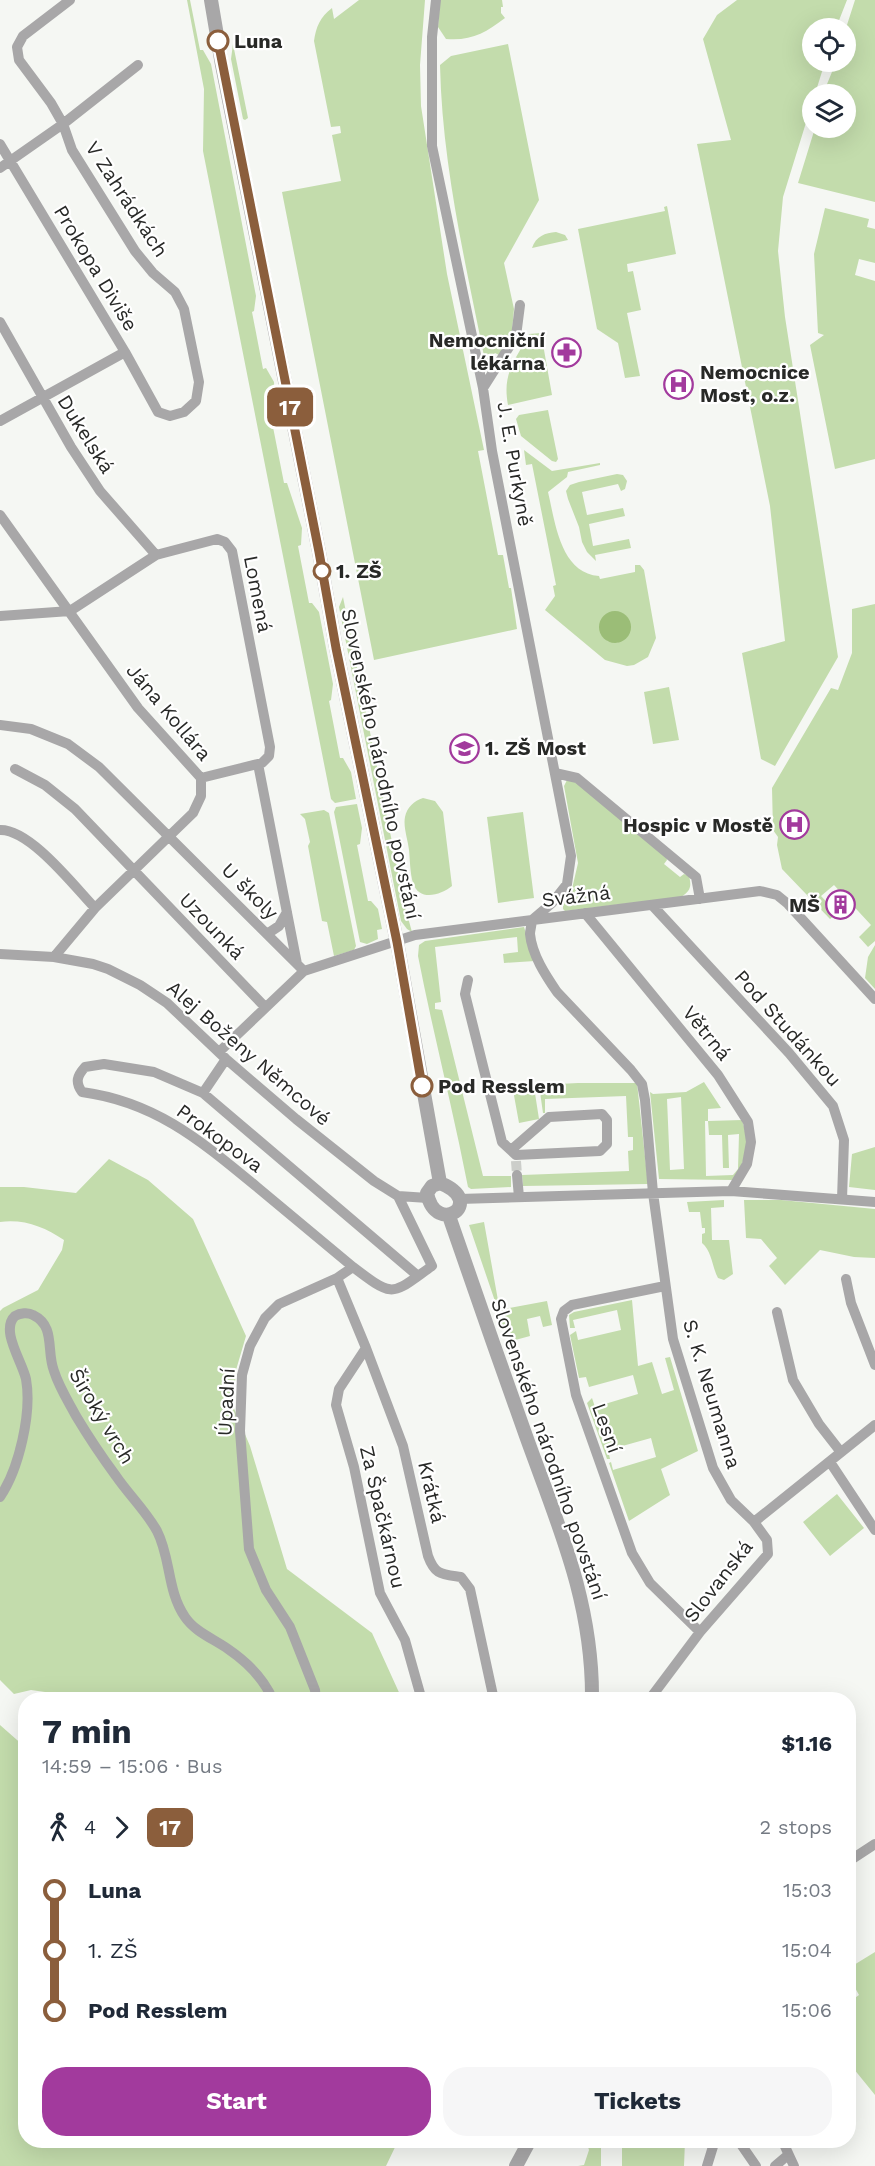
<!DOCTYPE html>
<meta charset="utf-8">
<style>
body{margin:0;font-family:"Work Sans",sans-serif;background:#f6f6f7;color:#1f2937;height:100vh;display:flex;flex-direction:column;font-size:22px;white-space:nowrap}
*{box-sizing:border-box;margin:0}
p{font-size:20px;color:#747a83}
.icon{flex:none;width:33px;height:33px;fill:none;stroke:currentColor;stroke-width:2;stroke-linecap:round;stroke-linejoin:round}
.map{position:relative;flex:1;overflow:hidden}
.details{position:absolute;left:18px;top:1692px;width:838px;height:456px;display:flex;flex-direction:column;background:#fff;border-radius:24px;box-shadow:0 6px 24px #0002}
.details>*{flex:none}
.badge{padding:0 12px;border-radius:9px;font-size:21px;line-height:39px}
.controls{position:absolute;left:802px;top:18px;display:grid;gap:12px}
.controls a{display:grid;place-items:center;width:54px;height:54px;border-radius:50%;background:#fff;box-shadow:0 6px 24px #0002;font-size:30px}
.map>.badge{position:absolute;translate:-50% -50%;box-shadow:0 0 0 3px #fff}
.legs{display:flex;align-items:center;gap:9px;height:66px;padding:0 24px;font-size:20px}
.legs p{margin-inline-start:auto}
.headline{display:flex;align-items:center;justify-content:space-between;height:102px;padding:0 24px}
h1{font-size:33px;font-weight:700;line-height:45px}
.primary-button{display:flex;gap:12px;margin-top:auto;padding:12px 24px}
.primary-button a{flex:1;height:69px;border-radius:24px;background:#a23a9d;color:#fff;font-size:24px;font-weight:700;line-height:69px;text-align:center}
.primary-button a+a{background:#f6f6f7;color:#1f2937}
ul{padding:0 24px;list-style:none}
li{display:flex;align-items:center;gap:21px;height:60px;font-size:22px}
li i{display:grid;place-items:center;width:9px;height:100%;margin:0 8px;background:currentColor}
li i::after{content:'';width:15px;height:15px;margin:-8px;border:4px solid;border-radius:50%;background:#fff}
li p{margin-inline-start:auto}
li:first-child i{background:linear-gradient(#0000 50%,currentColor 0)}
li:last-child i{background:linear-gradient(currentColor 50%,#0000 0)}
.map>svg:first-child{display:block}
</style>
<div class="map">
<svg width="875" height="2166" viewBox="0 0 875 2166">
<rect width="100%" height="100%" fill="#f5f7f3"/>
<path fill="#c3dcac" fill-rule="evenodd" d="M187,0H190L200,50H203L211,64L256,296L254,311L252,312L263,369L266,368L274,382L276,426L273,427L284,483H287L302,528L301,545L298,546L309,603H312L319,612L333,684L331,700L329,701L340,758H343L351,772L356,799L335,803L331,799L203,151L204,89Z
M359,0H425L420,65L421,106L447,274L484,450L478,451L498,555H503L509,588H511L517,629L374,660L282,192L341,181L332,135L341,133L340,126L331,127L314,41C316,27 320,17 332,8L334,19Z
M440,0H502L503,7H501V13L505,18C485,33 472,41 446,39L438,27Z
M737,0H847L836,28H813V62H825L815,94H813V100L783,197L778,251L785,317L838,657L775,766L761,759L742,653L785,641L770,506L697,144L731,140L703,39L717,15Z
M855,0H875V202L798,183L815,128H846V94H823L836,62H846V28Z
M233,44L248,118L245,120L243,119L231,59Z
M508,44L539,200L504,263L514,309L512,331L499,355L495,353L488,360L484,356C465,261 442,163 440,65L451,56Z
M667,206L676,254L627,264L628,272L633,271L641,310L627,313L640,376L625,378L618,343L597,329L578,229L665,211L664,207Z
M825,208L869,219L867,227L875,229V263L859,259L855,275L875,281V459L835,469L810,345L824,335L818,333L814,254Z
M556,232L565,235L568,240L532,248C536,236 545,233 556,232Z
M541,333L552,395L508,405C502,373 515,361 529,334Z
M548,410L558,459L556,462L552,461L521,436L516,419L519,415Z
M524,450L552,471L600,463V465L568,472L567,477L548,492C555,521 560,573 599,576L600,579L635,572V565H640L644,570L656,638L648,657L634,665L627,666L605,660L545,610L555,596L553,586L556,585L532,464L526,465ZM620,612L627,617L618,643L607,641Z
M617,474L623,475L627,481L625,489L621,491L618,484L582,492L587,515L623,508L625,516L589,524L593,546L629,539L631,548L595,555L596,561L587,552L582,542L579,527L568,499L566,491L570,485L579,482Z
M343,597L405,907L412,932L407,929L401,921L339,607Z
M875,604V941L868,947L859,937L871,925L834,885L821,896L837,913L830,919L782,869L777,845L778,837L773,830L772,788L831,688L838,690L852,653V609Z
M669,687L679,740L653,744L644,692Z
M567,780L574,781L665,854L667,860L664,864L680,877L684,874L689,876C692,887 690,891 681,897L565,911L563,909V904L572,889L578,863L564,786Z
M423,798L435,801L443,812L452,886C441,895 419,902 413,883C410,873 410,860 409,850C408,840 403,827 405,817C407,807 414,801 423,798Z
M357,804L362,828L360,844L357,845L368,901H371L378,909L382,929L377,930L378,939L367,944L360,942L334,812L336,807Z
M324,810L329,813L356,946L354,950L334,956L327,922L322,921L308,846L310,842L305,819L300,814Z
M523,812L534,898L498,903L487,817Z
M524,927L535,961L504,963L503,954L518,952L517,937L435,947L441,1002L435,1003V1009L442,1010L483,1176H511V1187L471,1189L468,1187C453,1109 433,1033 418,956L419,945L425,941Z
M875,945V989L865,978L868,957Z
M704,1082L721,1108L708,1109V1121L742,1120C750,1145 747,1158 733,1180L659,1179L650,1092L653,1094L686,1092ZM681,1097L684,1169L670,1170L667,1099ZM705,1121H708L709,1135H722L723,1168H729L728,1135L739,1134L738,1169L733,1175L706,1176Z
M578,1083H637L648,1184L523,1186L522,1175L629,1171L628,1151L633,1150V1137H628L626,1096L545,1099V1113H543L539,1085Z
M534,1087L539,1119L519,1123L513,1090Z
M875,1147V1190L849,1187L852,1154Z
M109,1159L148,1180L193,1219L246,1336L236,1370L233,1406L250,1446L287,1569L372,1633L402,1699L48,1700L45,1692L31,1690L14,1694L0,1680V1311L3,1308L38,1290L62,1250L64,1240C44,1227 25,1219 0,1222V1187H24L76,1193Z
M724,1200V1207L711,1208L712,1240H729L733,1274L724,1280L718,1278C712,1267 712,1251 702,1243V1234L705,1233V1228H702L700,1212H689L687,1202Z
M744,1200H781L875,1209V1258L854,1257L820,1250L785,1285L769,1266L777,1258L761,1239L746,1238Z
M484,1222L499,1306L497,1307L469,1225Z
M632,1300L638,1366L652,1362L662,1394L674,1390L665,1358L670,1357L698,1451L661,1469L670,1495L629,1521L609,1463L611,1462L613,1470L656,1457L651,1438L608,1450L610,1459H607L587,1403L592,1398L595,1407L638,1394L633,1375L589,1387L586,1377L579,1378L570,1335L576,1331L578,1340L621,1330L617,1310L573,1320L575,1328H570L569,1315L574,1312Z
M547,1301L552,1325L543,1327L540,1316L527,1319L530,1336L508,1342L498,1310Z
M837,1494L864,1528L830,1556L803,1522Z
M0,1725L25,1747L26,2140L398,2141L386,2166H0Z
M875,1952V2095L849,2063V2002L859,1995L849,1977V1968Z
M586,2141H601V2166H578L584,2165L589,2150Z
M622,2141H685L684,2166H622Z"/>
<path fill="#9bbd77" d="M599 627a16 16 0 1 1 32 0a16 16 0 1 1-32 0Z"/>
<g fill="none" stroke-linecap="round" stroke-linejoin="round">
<path stroke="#ccceca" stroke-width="10" stroke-dasharray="10 5" stroke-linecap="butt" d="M516,1161L517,1175"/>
<path stroke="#a8a7a8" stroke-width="10" d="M436,0L432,37V146L483,388L492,451L571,856L567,884L552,903L532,920
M0,144L125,352L158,412L170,416L184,412L196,401L199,382L184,309L175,292L153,273L135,251L72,150L63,124L51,103L19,60L17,47L23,36L70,0
M0,168L63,124L138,65
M0,322L71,447L100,491L156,555
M483,388L516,336L520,305
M0,421L125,352
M0,515L138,708L201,778V796L193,813L95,908L54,957
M0,616L70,611L156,555L217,539L225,542L232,551L270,747L269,756L262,763L201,778
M0,725L31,729L68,744L99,767L304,971
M258,764L297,964
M15,769L45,785L75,809L265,1007
M555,773L577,778L696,877L700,899
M0,830C30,829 74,886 95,908
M652,905L789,1053L833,1106L844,1140L842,1199
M585,913L718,1075L748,1122L751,1142L747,1164L731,1191
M532,920C532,924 530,930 530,934C532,955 546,976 557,992L631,1070L642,1084L645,1100L653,1193L673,1339L713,1468L731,1500L754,1522
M267,934L279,926L287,912
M0,954L54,957L93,964L108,969L140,985L167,1003L226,1059L296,1119L374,1181L398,1196L428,1198
M468,980L465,994L502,1142L516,1155
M219,1052L304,971L415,935L760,891L777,895L788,904L875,999
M203,1093L226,1059
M511,1150L549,1117L602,1114L607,1120V1144L600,1151L516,1155
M517,1175L519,1197
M398,1196L432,1266C391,1295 395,1299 353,1267C321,1240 289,1214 257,1187C201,1141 156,1102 82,1092C75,1082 77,1076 85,1067L104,1064L154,1072L203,1093L418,1276
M459,1199L731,1191L875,1202
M337,1278L366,1348L403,1446L428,1556C435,1575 441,1574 461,1577L470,1589L494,1700
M846,1279L851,1303L875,1365
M665,1286L572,1305L564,1311L561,1319L576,1395L632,1553L650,1583L700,1632
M777,1312L793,1380L819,1424L840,1451
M366,1348L339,1389L336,1405L354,1467L380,1593L405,1640L421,1697
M830,1462L875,1530
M0,1497C19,1469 32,1413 26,1379C22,1361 0,1330 15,1316C20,1313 28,1312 33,1315C56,1326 46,1351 54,1371C59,1387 68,1401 76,1416C88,1436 102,1457 116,1476C129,1495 146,1511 157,1531C171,1558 167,1591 185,1617C195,1632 214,1639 228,1649C247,1662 264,1679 273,1700
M316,1700L315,1690L290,1627L266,1590L249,1549L240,1431L242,1375L250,1346L265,1318L279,1304L337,1278L353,1267
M649,1700L700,1632L768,1554L767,1540L754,1522L875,1425
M849,1861L875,1844
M738,2140L756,2166
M782,2140L794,2166
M707,2166L715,2140
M775,2166L788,2155"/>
<path stroke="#a8a7a8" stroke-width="14" d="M211,0L222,65L319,552L336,648L397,942L440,1183
M440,1183C488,1202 436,1238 427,1193L432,1186Z
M449,1216C474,1289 500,1363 526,1436C558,1525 593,1602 592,1700
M516,2166L530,2140"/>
</g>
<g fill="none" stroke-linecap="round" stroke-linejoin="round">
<defs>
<path id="line-1" d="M218,41L319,552L336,648L397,942L422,1086"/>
</defs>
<use href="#line-1" stroke="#fff" stroke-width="14"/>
<use href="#line-1" stroke="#8b5e3c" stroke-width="9"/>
</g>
<defs>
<symbol id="pharmacy-ring" viewBox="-11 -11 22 22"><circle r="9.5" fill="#fff" stroke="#a23a9d" stroke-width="1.5"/><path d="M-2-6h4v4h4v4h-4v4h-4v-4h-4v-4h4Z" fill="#a23a9d"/></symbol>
<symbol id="hospital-ring" viewBox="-11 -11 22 22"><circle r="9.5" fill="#fff" stroke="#a23a9d" stroke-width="1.5"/><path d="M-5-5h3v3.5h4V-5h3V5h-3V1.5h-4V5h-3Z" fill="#a23a9d"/></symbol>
<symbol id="school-ring" viewBox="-11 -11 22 22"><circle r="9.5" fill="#fff" stroke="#a23a9d" stroke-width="1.5"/><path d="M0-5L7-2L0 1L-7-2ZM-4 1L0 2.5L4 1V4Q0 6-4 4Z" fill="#a23a9d"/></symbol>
<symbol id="building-ring" viewBox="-11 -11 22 22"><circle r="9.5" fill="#fff" stroke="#a23a9d" stroke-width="1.5"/><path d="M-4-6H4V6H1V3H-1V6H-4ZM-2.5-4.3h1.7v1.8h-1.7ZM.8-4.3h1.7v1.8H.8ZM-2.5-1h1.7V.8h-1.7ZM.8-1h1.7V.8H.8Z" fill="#a23a9d"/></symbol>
</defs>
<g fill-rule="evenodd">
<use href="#pharmacy-ring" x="550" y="336" width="33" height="33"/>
<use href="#hospital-ring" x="662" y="368" width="33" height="33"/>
<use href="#school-ring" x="448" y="732" width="33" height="33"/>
<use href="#hospital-ring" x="778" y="808" width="33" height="33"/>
<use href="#building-ring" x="824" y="888" width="33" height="33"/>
</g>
<g fill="#fff" stroke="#8b5e3c" stroke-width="3">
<circle cx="218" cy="41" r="10"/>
<circle cx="322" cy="571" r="8"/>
<circle cx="422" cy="1086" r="10"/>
</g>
<g text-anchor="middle" stroke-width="4.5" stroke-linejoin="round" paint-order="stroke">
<g font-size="20" font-weight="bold" fill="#282927" stroke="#fff" text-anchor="start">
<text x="234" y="48">Luna</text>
<text x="336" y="578">1. ZŠ</text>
<text x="438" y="1093">Pod Resslem</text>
</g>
<g font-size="20" fill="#282927" stroke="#fff">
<text transform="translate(127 199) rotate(57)" y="7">V Zahrádkách</text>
<text transform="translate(96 268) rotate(59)" y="7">Prokopa Diviše</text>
<text transform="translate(86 434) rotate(58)" y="7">Dukelská</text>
<text transform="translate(515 464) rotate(80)" y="7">J. E. Purkyně</text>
<text transform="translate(258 594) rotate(79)" y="7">Lomená</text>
<text transform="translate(169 712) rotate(50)" y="7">Jána Kollára</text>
<text transform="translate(381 764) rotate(78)" y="7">Slovenského národního povstání</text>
<text transform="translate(250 891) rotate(45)" y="7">U školy</text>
<text transform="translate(576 896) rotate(-7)" y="7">Svážná</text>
<text transform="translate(212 926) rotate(46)" y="7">Uzounká</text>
<text transform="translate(788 1028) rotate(48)" y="7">Pod Studánkou</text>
<text transform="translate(707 1033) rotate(51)" y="7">Větrná</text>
<text transform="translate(249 1053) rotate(41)" y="7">Alej Boženy Němcové</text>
<text transform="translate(220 1138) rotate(36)" y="7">Prokopova</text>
<text transform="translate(712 1394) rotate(73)" y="7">S. K. Neumanna</text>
<text transform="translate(226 1402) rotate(-87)" y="7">Úpadní</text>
<text transform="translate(102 1416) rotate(59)" y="7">Široký vrch</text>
<text transform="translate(607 1428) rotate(70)" y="7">Lesní</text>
<text transform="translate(549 1449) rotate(71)" y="7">Slovenského národního povstání</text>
<text transform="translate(432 1492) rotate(77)" y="7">Krátká</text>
<text transform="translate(383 1517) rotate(77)" y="7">Za Špačkárnou</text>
<text transform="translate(718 1581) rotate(-52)" y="7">Slovanská</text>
</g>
<g font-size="20" font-weight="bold" fill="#282927" stroke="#fff" text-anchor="end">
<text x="545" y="347">Nemocniční<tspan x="545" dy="23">lékárna</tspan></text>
<text x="700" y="379" text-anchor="start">Nemocnice<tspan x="700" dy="23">Most, o.z.</tspan></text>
<text x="485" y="755" text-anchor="start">1. ZŠ Most</text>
<text x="773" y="832">Hospic v Mostě</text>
<text x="820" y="912">MŠ</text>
</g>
</g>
</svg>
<div class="controls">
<a><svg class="icon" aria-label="locate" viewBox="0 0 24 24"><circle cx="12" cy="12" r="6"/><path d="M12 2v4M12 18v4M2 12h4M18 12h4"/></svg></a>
<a><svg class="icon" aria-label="layers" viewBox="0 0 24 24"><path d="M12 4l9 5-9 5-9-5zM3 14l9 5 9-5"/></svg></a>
</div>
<b class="badge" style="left:290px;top:407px;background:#8b5e3c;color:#fff">17</b>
<section class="details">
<div class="headline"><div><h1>7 min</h1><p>14:59 – 15:06 · Bus</p></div><b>$1.16</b></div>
<div class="legs"><svg class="icon" aria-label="walk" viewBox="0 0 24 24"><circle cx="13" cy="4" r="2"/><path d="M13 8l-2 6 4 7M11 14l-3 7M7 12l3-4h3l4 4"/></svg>4<svg class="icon" aria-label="forward" viewBox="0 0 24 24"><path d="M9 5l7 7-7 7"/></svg><b class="badge" style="background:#8b5e3c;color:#fff">17</b><p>2 stops</p></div>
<ul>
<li><i style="color:#8b5e3c"></i><b>Luna</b><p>15:03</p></li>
<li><i style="color:#8b5e3c"></i><span>1. ZŠ</span><p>15:04</p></li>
<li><i style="color:#8b5e3c"></i><b>Pod Resslem</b><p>15:06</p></li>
</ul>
<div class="primary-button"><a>Start</a><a>Tickets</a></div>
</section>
</div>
